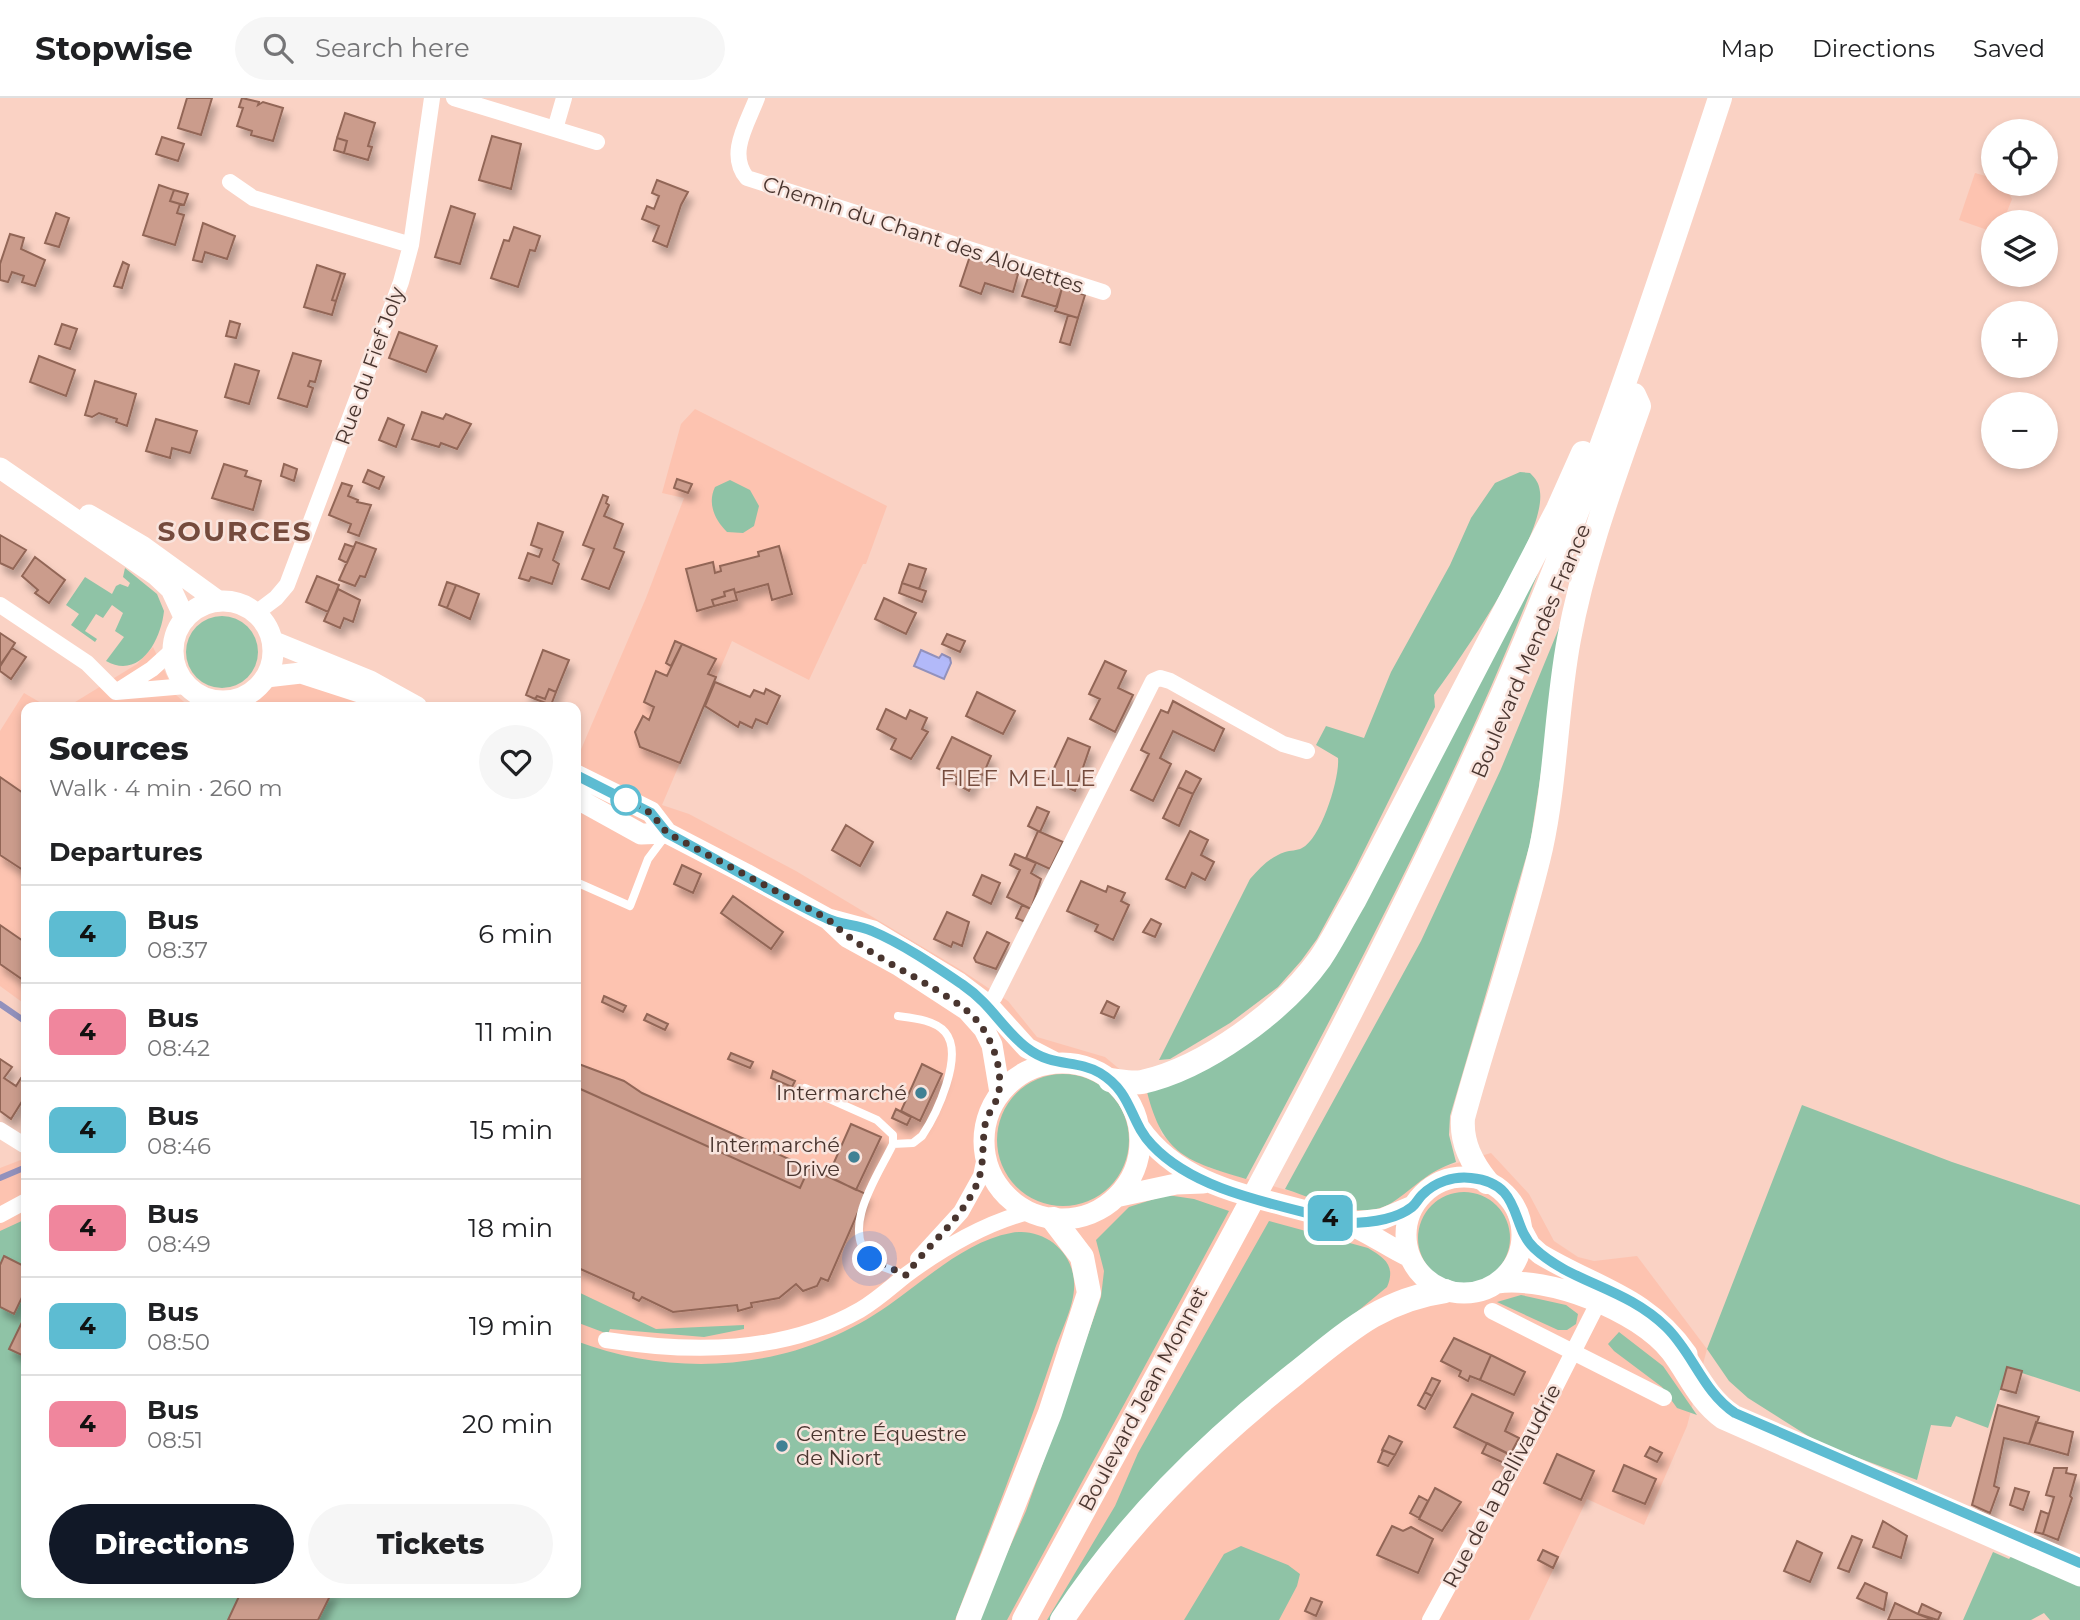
<!DOCTYPE html>
<meta charset="utf-8">
<style>
body{margin:0;font-family:Montserrat,sans-serif;background:#f6f6f6;color:#202124;height:100vh;display:flex;flex-direction:column;font-size:26px;white-space:nowrap}
*{box-sizing:border-box;margin:0}
p{font-size:23px;color:#757577}
.icon{flex:none;width:38px;height:38px;fill:none;stroke:currentColor;stroke-width:2;stroke-linecap:round;stroke-linejoin:round}
.map{position:relative;flex:1;overflow:hidden}
.side{position:absolute;left:21px;top:604px;width:560px;height:896px;display:flex;flex-direction:column;background:#fff;border-radius:14px;box-shadow:0 4px 10px #0003}
.side>*{flex:none}
.badge{padding:0 14px;border-radius:10px;font-size:24px;line-height:46px}
.fabs{position:absolute;left:1981px;top:21px;display:grid;gap:14px}
.fabs a{display:grid;place-items:center;width:77px;height:77px;border-radius:50%;background:#fff;box-shadow:0 4px 10px #0003;font-size:35px}
.you{position:absolute;width:35px;height:35px;margin:-18px;border:5px solid #fff;border-radius:50%;background:#1a73e8;box-shadow:0 0 0 10px #1a73e833}
.map>.badge{position:absolute;translate:-50% -50%;box-shadow:0 0 0 4px #fff}
h2{padding:0 28px;font-size:26px;line-height:63px}
.round{display:grid;place-items:center;flex:none;width:74px;height:74px;border-radius:37px;background:#f6f6f6}
.summary{display:flex;align-items:center;justify-content:space-between;height:119px;padding:0 28px}
h1{font-size:33px;font-weight:800;line-height:52px}
.action{display:flex;gap:14px;margin-top:auto;padding:14px 28px}
.action a{flex:1;height:80px;border-radius:42px;background:#111827;color:#fff;font-size:28px;font-weight:800;line-height:80px;text-align:center}
.action a+a{background:#f6f6f6;color:#202124}
ul{padding:0;list-style:none}
li{display:flex;align-items:center;gap:21px;height:98px;padding:0 28px;border-top:2px solid #e0e0e0}
li div{flex:1}
li b{display:block;font-size:26px}
li em{font-style:normal}
li .badge{min-width:77px;font-weight:700;text-align:center}
header{display:flex;align-items:center;gap:42px;box-sizing:border-box;height:98px;padding:0 35px;background:#fff;border-bottom:2px solid #e0e0e0}
header strong{font-size:33px}
nav{display:flex;gap:38px;margin-inline-start:auto;font-size:24px}
.search{width:490px;height:63px;background:#f6f6f6;display:flex;align-items:center;gap:18px;box-sizing:border-box;padding:0 24px;border-radius:38px;color:#757577;font-size:26px}
.map>svg:first-child{display:block}
</style>
<header>
<strong>Stopwise</strong>
<div class="search"><svg class="icon" aria-label="search" viewBox="0 0 24 24"><circle cx="10" cy="10" r="6"/><path d="M15 15l6 6"/></svg>Search here</div>
<nav><a>Map</a><a>Directions</a><a>Saved</a></nav>
</header>
<div class="map">
<svg width="2080" height="1522" viewBox="0 0 2080 1522">
<defs>
<filter id="shadow"><feDropShadow dx="4.5" dy="8" stdDeviation="3.5" flood-color="#0004"/></filter>
</defs>
<rect width="100%" height="100%" fill="#fad2c4"/>
<path fill="#fdc3b0" d="M1975,75L1993,80V86H2004L2012,101L2003,124H1993V134L1959,122Z
M695,311L887,408L866,466H863L809,582L732,543L662,707L689,716L796,773L961,872L1008,903L1037,939L1105,959L1147,994L1162,1037L1210,1070L1356,1112L1394,1104L1430,1073L1491,1055L1529,1096L1554,1143L1578,1159L1594,1163L1637,1158L1707,1251L1687,1328L1644,1427L1587,1401L1529,1522H0V1070L26,1060V1494H576V663L646,500L684,400L662,395L681,326Z
M153,549L176,597L190,609H67L137,566Z
M297,584L375,609H245L278,585Z
M24,595L48,609H26V907L0,888V633Z"/>
<path fill="#8fc3a6" d="M1520,374L1530,375C1536,381 1539,385 1540,394C1546,438 1461,560 1434,597L1435,609L1355,771L1317,841L1301,863L1278,889L1230,925L1170,961L1159,962L1250,781C1261,769 1270,759 1285,754C1290,752 1297,753 1302,750C1321,741 1340,680 1338,660L1316,647L1326,628L1364,640L1391,574L1450,467L1471,420L1495,385Z
M730,382L750,392L759,408L754,428L743,435L727,434C715,422 707,406 715,389Z
M125,470L157,496L164,513C161,542 140,582 106,563L124,539L115,533L123,515L112,507L103,520L96,516L85,533L97,541L95,544L71,527L79,516L66,507L85,479L112,496L116,488L120,486L128,489L130,485L123,479Z
M1538,475C1456,684 1352,882 1246,1081C1187,1063 1163,1057 1147,994L1270,923Z
M1566,513L1530,746L1450,1018L1449,1037L1456,1064C1426,1075 1421,1084 1396,1102C1364,1126 1319,1102 1285,1091L1421,843L1501,671Z
M186 554a36 36 0 1 1 72 0a36 36 0 1 1-72 0Z
M997 1042a66 66 0 1 1 132 0a66 66 0 1 1-132 0Z
M1802,1007L1952,1064L2080,1107V1294L2007,1270L1988,1330L1956,1318L1951,1329L1931,1327L1917,1382L1819,1345L1748,1300L1729,1283L1707,1251Z
M1418 1140a46 46 0 1 1 92 0a46 46 0 1 1-92 0Z
M1167,1097L1194,1101L1229,1113L1007,1522H977L1026,1413L1101,1199L1104,1173L1096,1142L1129,1109Z
M26,1121V1494H576V1243C680,1282 797,1272 889,1207C925,1182 966,1143 1011,1135C1041,1129 1072,1151 1074,1183C1076,1206 1061,1232 1054,1254C1024,1344 989,1433 955,1522H0V1133Z
M1269,1123L1368,1150C1385,1160 1396,1168 1387,1189L1216,1330L1054,1522H1047L1115,1408L1138,1355Z
M576,1193L656,1231L744,1227V1231L704,1239L610,1231L608,1236L576,1224Z
M1521,1197L1566,1207L1578,1216L1576,1226L1567,1232H1558L1497,1204Z
M1619,1234L1663,1268L1697,1317L1677,1310L1662,1289L1614,1253L1608,1246Z
M1241,1448L1288,1467L1300,1476L1297,1488L1279,1522H1184L1224,1456Z
M1993,1454L2009,1461L2014,1455L2080,1485V1522H2050L2044,1515L2031,1522H1963Z"/>
<path fill="#b2b9f9" stroke="#9291bc" stroke-width="2" d="M921,552L939,560L942,556L950,560L951,565L944,581L914,568Z"/>
<g fill="none" stroke-linecap="round" stroke-linejoin="round">
<path stroke="#9291bc" stroke-width="6" d="M0,906L26,924
M0,1080L26,1069"/>
</g>
<path fill="#cb9c8c" stroke="#926657" stroke-width="2" filter="url(#shadow)" d="M187,0H212L201,37L178,30Z
M242,0L259,4L258,7L263,4L283,10L273,43L251,37L252,33L237,28L243,10L239,9Z
M345,15L375,25L368,48L372,49L368,62L344,55L347,43L337,40Z
M492,38L521,46L511,91L479,82Z
M162,39L184,46L178,63L156,56Z
M337,40L347,43L344,55L334,52Z
M657,82L688,94L681,107L667,149L653,143L659,128L642,121L647,108L654,111L659,98L652,95Z
M159,87L174,92L170,103L180,106L177,115L184,117L175,147L143,137Z
M174,92L188,96L184,107L170,103Z
M451,108L475,116L460,166L435,159Z
M56,115L69,120L59,149L45,145Z
M203,125L235,138L227,161L205,154L202,164L193,162Z
M514,129L540,138L535,153L530,152L518,189L491,180L504,142L509,143Z
M10,136L24,140L21,151L45,162L35,188L22,184L24,178L12,174L8,184L0,182V166Z
M970,158L1018,176L1013,194L985,185L981,196L960,188Z
M123,164L129,167L122,190L114,188Z
M317,167L341,175L332,202L336,203L332,217L304,209Z
M341,175L345,176L336,203L332,202Z
M1028,180L1062,190L1057,209L1022,198Z
M1062,190L1085,197L1078,220L1055,213Z
M1068,217L1078,220L1070,247L1060,244Z
M230,223L240,226L236,240L226,238Z
M62,226L77,231L70,251L55,246Z
M399,234L437,248L426,274L389,260Z
M293,255L321,263L315,284L310,283L308,288L313,290L307,309L278,300Z
M39,258L75,272L66,298L30,284Z
M235,266L259,273L249,306L225,299Z
M95,283L136,296L127,328L116,324L117,321L99,315L92,319L85,317Z
M422,314L443,321L446,316L471,326L457,351L441,345L439,349L412,341Z
M388,320L404,327L396,349L379,342Z
M156,321L197,333L190,355L172,350L170,360L146,353Z
M224,366L247,373L245,378L261,383L253,412L212,400Z
M284,366L297,371L294,383L281,378Z
M368,372L384,379L379,391L363,384Z
M677,381L692,386L688,395L674,390Z
M342,385L352,388L348,398L358,402L357,404L371,407L359,438L348,434L351,426L329,417Z
M603,397L608,399L606,405L609,407L604,418L623,426L614,450L624,454L609,491L582,481L594,451L583,447Z
M538,425L563,434L553,462L559,466L552,486L531,479L529,483L519,480L528,455L539,459L542,451L531,447Z
M0,437L26,452L13,471L0,465Z
M356,444L376,451L365,479L360,478L355,488L339,482Z
M345,446L354,449L347,465L339,461Z
M779,448L792,496L772,502L768,486L735,495L734,491L724,494L725,498L712,502L714,508L697,513L686,471L713,464L715,475L721,473L720,468L759,458L758,454Z
M35,459L65,482L49,505L35,495L38,492L22,478Z
M909,466L926,471L919,491L902,485Z
M317,478L339,487L328,514L306,504Z
M447,484L456,487L447,510L439,507Z
M902,485L926,493L922,504L899,495Z
M456,487L479,496L470,521L447,510Z
M338,491L360,502L353,524L344,520L340,530L324,523Z
M734,491L737,502L714,508L712,502L725,498L724,494Z
M884,500L916,515L906,536L875,521Z
M0,535L15,545L1,567L0,566Z
M947,536L965,543L960,554L942,546Z
M675,543L682,546L671,568L666,565Z
M682,546L716,561L708,576L716,579L680,665L640,649L635,634L643,618L649,622L654,609L644,604L656,573L667,578Z
M12,550L26,559L11,581L0,573V567Z
M543,552L569,562L556,594L549,591L545,601L537,598L535,601L526,597Z
M1105,563L1126,573L1118,590L1133,597L1115,634L1090,621L1100,601L1089,596Z
M715,584L750,599L754,592L764,596L766,591L780,598L767,626L756,621L752,630L740,624L738,629L705,608Z
M549,591L556,594L551,607L535,601L537,598L545,601Z
M977,594L1015,613L1003,636L966,618Z
M1173,603L1224,631L1214,653L1173,633L1160,660L1171,666L1153,703L1131,692L1149,656L1141,652L1161,612L1168,615Z
M886,611L906,621L910,612L927,620L922,631L928,634L911,661L891,651L896,641L877,631Z
M952,639L991,658L983,677L978,675L969,693L956,686L958,680L937,670Z
M1068,640L1090,649L1075,693L1049,681Z
M1186,673L1201,681L1193,696L1178,689Z
M0,679L26,697V774L0,757Z
M1178,689L1193,696L1179,728L1163,720Z
M1037,709L1049,714L1040,734L1028,728Z
M846,727L873,744L860,768L832,752Z
M1038,733L1063,744L1050,771L1026,760Z
M1190,733L1208,742L1201,757L1214,764L1205,782L1192,775L1185,790L1166,781Z
M1015,756L1036,765L1031,775L1041,781L1031,811L1007,799L1020,772L1010,767Z
M682,767L701,776L693,795L674,786Z
M982,777L1000,785L991,806L973,797Z
M1081,783L1106,794L1108,788L1125,795L1121,803L1129,807L1113,842L1095,833L1098,827L1067,813Z
M733,798L783,834L771,851L721,815Z
M1022,807L1031,811L1025,824L1016,820Z
M947,814L969,824L962,848L953,844L951,849L934,841Z
M1151,821L1161,826L1155,839L1143,834Z
M0,827L26,845V884L0,866Z
M987,834L1009,845L996,871L976,864L974,860Z
M604,898L626,908L623,914L602,904Z
M1107,903L1119,909L1114,920L1101,915Z
M647,916L668,926L665,932L644,922Z
M731,955L753,964L750,970L728,961Z
M0,961L12,969L4,980L16,988L21,980L26,983V997L11,1021L0,1013Z
M576,965L624,983L642,995L809,1070L800,1090L576,989Z
M922,966L942,976L920,1023L901,1013Z
M773,973L795,983L792,989L771,980Z
M576,989L800,1090L809,1070L866,1096L828,1183L821,1180L817,1188L803,1193L796,1186L779,1200L751,1205L752,1209L738,1213L737,1207L673,1214L642,1199L639,1203L633,1200L634,1195L576,1169Z
M896,1011L911,1019L907,1027L892,1020Z
M851,1026L881,1039L856,1092L828,1078Z
M4,1158L26,1169V1191L14,1216L0,1209V1167Z
M25,1218L26,1219V1259L9,1251Z
M1454,1240L1491,1257L1480,1282L1470,1278L1468,1283L1459,1278L1461,1273L1441,1263Z
M1491,1257L1525,1274L1514,1297L1480,1282Z
M2007,1269L2022,1273L2016,1295L2001,1291Z
M1432,1280L1440,1283L1432,1298L1425,1294Z
M1425,1294L1432,1298L1425,1311L1418,1307Z
M1472,1296L1513,1315L1505,1333L1519,1340L1510,1357L1454,1329Z
M1998,1307L2039,1319L2029,1346L2004,1340L1994,1388L1999,1390L1990,1415L1972,1407Z
M2036,1324L2073,1334L2068,1357L2029,1346Z
M1389,1338L1402,1344L1395,1357L1382,1352Z
M1487,1345L1509,1356L1504,1365L1482,1355Z
M1650,1349L1662,1355L1657,1364L1645,1358Z
M1383,1352L1395,1357L1388,1368L1378,1364Z
M1557,1356L1594,1373L1581,1402L1544,1385Z
M1624,1367L1656,1381L1645,1406L1613,1393Z
M2054,1370H2067L2066,1375L2076,1377L2070,1398L2072,1400L2058,1442L2043,1436L2054,1399L2046,1397Z
M1435,1390L1461,1404L1442,1433L1419,1421Z
M2015,1390L2029,1394L2023,1412L2010,1407Z
M1419,1398L1428,1403L1419,1420L1410,1415Z
M2041,1413L2049,1416L2043,1436L2035,1434Z
M1883,1423L1907,1438L1901,1460L1873,1449Z
M1392,1428L1403,1433L1411,1429L1433,1441L1418,1475L1377,1457Z
M1852,1438L1862,1442L1849,1474L1838,1470Z
M1797,1443L1822,1455L1810,1484L1784,1473Z
M1543,1452L1558,1459L1553,1470L1538,1462Z
M1865,1485L1887,1495L1884,1512L1857,1500Z
M241,1494H332L318,1522H228Z
M1311,1500L1322,1504L1316,1518L1305,1513Z
M1895,1505L1918,1516L1933,1522H1888Z
M1922,1506L1941,1515L1938,1522L1918,1516Z"/>
<g fill="none" stroke-linecap="round" stroke-linejoin="round">
<path stroke="#fff" stroke-width="8" d="M209,602L217,609
M250,609L253,593
M576,784L630,808L648,761L666,737
M805,990L877,1022L893,1037V1046C879,1076 839,1131 871,1161C879,1170 894,1172 905,1177
M893,1046L913,1045L922,1038C936,1017 965,957 945,934C935,922 913,920 898,918"/>
<path stroke="#fff" stroke-width="16" d="M454,0L597,44
M757,0C747,26 727,56 747,80L1103,194
M555,31L564,0
M230,84L253,100L411,147
M0,507L87,565L116,594
M256,515L276,500L287,487L401,184L411,147L432,0
M116,594L152,571L173,552
M116,594L186,588
M988,907L995,898L1153,583L1160,580L1170,583L1283,646L1307,653
M0,1032L24,1047
M0,1117L26,1103
M918,1161L961,1114L981,1078L985,1059
M1492,1213L1664,1300
M606,1242C691,1255 783,1256 860,1212C877,1202 891,1189 906,1177C944,1149 983,1126 1028,1114
M1430,1522L1528,1343L1598,1205"/>
<path stroke="#fff" stroke-width="21" d="M0,370L156,477L171,491L185,521
M89,417L142,448L218,503
M173 553a50 50 0 1 1 100 0a50 50 0 1 1-100 0Z
M272,543L370,583L417,609
M266,579L301,575L378,600
M576,677L651,714L667,735
M576,700L641,736L667,735L746,776L828,821L847,839L898,867L967,912L984,931L992,947L1000,995
M828,821L873,833L959,885L988,907L1027,950L1056,965
M984 1043a78 78 0 1 1 156 0a78 78 0 1 1-156 0Z
M1139,1029C1186,1097 1271,1099 1343,1124C1366,1132 1388,1149 1410,1159
M1406 1137a58 58 0 1 1 116 0a58 58 0 1 1-116 0Z
M1120,1098L1176,1086L1203,1085
M1346,1125L1382,1121L1413,1108
M1522,1132L1530,1147L1540,1156C1596,1190 1647,1198 1687,1256
M1497,1185C1549,1178 1638,1212 1671,1254C1689,1278 1698,1303 1723,1321L2080,1478"/>
<path stroke="#fff" stroke-width="24" d="M1110,982C1120,983 1132,986 1142,984C1205,970 1283,913 1320,861C1333,842 1343,821 1355,801L1558,411L1583,355
M1487,1084C1472,1065 1461,1045 1463,1020C1487,930 1520,841 1541,750C1556,682 1556,610 1569,541C1584,460 1612,385 1639,308L1634,297
M968,1522L1050,1315L1089,1195L1082,1159L1053,1121
M1024,1522C1184,1226 1352,932 1490,625C1581,422 1651,211 1720,0
M1062,1522C1126,1425 1204,1348 1295,1276C1344,1237 1380,1202 1445,1193"/>
</g>
<g fill="none" stroke-linecap="round" stroke-linejoin="round">
<defs>
<path id="line" d="M576,677L651,715L667,735C720,763 772,795 826,820C840,827 857,826 872,833C903,846 935,868 963,887C991,906 1004,933 1027,950C1053,970 1076,961 1100,975C1133,995 1129,1023 1152,1047C1198,1096 1283,1107 1346,1125C1367,1125 1394,1123 1412,1109C1416,1106 1418,1101 1422,1097C1435,1084 1453,1078 1471,1080C1523,1085 1510,1128 1534,1150C1571,1185 1625,1189 1666,1229C1693,1255 1703,1294 1735,1315L2080,1465"/>
</defs>
<use href="#line" stroke="#fff" stroke-width="16"/>
<use href="#line" stroke="#5dbcd2" stroke-width="10"/>
<path stroke="#49352f" stroke-width="7" stroke-dasharray="0 12.6" d="M626,702L651,715L667,735L828,821C867,859 923,879 966,912C988,929 1003,965 999,993C998,1004 987,1015 985,1027C981,1053 986,1070 973,1094C956,1126 927,1148 906,1177L870,1161"/>
</g>
<circle fill="#fff" stroke="#5dbcd2" stroke-width="3.5" cx="626" cy="702" r="14"/>
<g fill="#408194" stroke="#f9e4dd" stroke-width="2.5">
<circle cx="921" cy="995" r="7"/>
<circle cx="854" cy="1059" r="7"/>
<circle cx="782" cy="1348" r="7"/>
</g>
<g text-anchor="middle" stroke-width="5" stroke-linejoin="round" paint-order="stroke">
<g font-size="21" fill="#49352f" stroke="#f9e4dd">
<text transform="translate(923 137) rotate(18)" y="7">Chemin du Chant des Alouettes</text>
<text transform="translate(370 268) rotate(-70)" y="7">Rue du Fief Joly</text>
<text transform="translate(1531 553) rotate(-67)" y="7">Boulevard Mendès France</text>
<text transform="translate(1143 1301) rotate(-62)" y="7">Boulevard Jean Monnet</text>
<text transform="translate(1502 1388) rotate(-62)" y="7">Rue de la Bellivaudrie</text>
</g>
<g font-size="21" fill="#49352f" stroke="#f9e4dd" text-anchor="end">
<text x="907" y="1002">Intermarché</text>
<text x="840" y="1054">Intermarché<tspan x="840" dy="24">Drive</tspan></text>
<text x="796" y="1343" text-anchor="start">Centre Équestre<tspan x="796" dy="24">de Niort</tspan></text>
</g>
<g font-size="23" letter-spacing="2" fill="#754b3d" stroke="#f9e4dd">
<text x="1019" y="688">FIEF MELLE</text>
</g>
<g font-size="28" font-weight="bold" letter-spacing="2" fill="#754b3d" stroke="#f9e4dd">
<text x="235" y="443">SOURCES</text>
</g>
</g>
</svg>
<div class="fabs">
<a><svg class="icon" aria-label="locate" viewBox="0 0 24 24"><circle cx="12" cy="12" r="6"/><path d="M12 2v4M12 18v4M2 12h4M18 12h4"/></svg></a>
<a><svg class="icon" aria-label="layers" viewBox="0 0 24 24"><path d="M12 4l9 5-9 5-9-5zM3 14l9 5 9-5"/></svg></a>
<a>+</a>
<a>−</a>
</div>
<div class="you" style="left:870px;top:1161px"></div>
<b class="badge" style="left:1330px;top:1120px;background:#5dbcd2;color:#111">4</b>
<section class="side">
<div class="summary"><div><h1>Sources</h1><p>Walk · 4 min · 260 m</p></div><a class="round"><svg class="icon" aria-label="heart" viewBox="0 0 24 24"><path d="M12 20l-8-8c-3-5 5-10 8-4 3-6 11-1 8 4z"/></svg></a></div>
<h2>Departures</h2>
<ul>
<li><span class="badge" style="background:#5dbcd2;color:#111">4</span><div><b>Bus</b><p>08:37</p></div><em>6 min</em></li>
<li><span class="badge" style="background:#f0869d;color:#111">4</span><div><b>Bus</b><p>08:42</p></div><em>11 min</em></li>
<li><span class="badge" style="background:#5dbcd2;color:#111">4</span><div><b>Bus</b><p>08:46</p></div><em>15 min</em></li>
<li><span class="badge" style="background:#f0869d;color:#111">4</span><div><b>Bus</b><p>08:49</p></div><em>18 min</em></li>
<li><span class="badge" style="background:#5dbcd2;color:#111">4</span><div><b>Bus</b><p>08:50</p></div><em>19 min</em></li>
<li><span class="badge" style="background:#f0869d;color:#111">4</span><div><b>Bus</b><p>08:51</p></div><em>20 min</em></li>
</ul>
<div class="action"><a>Directions</a><a>Tickets</a></div>
</section>
</div>
